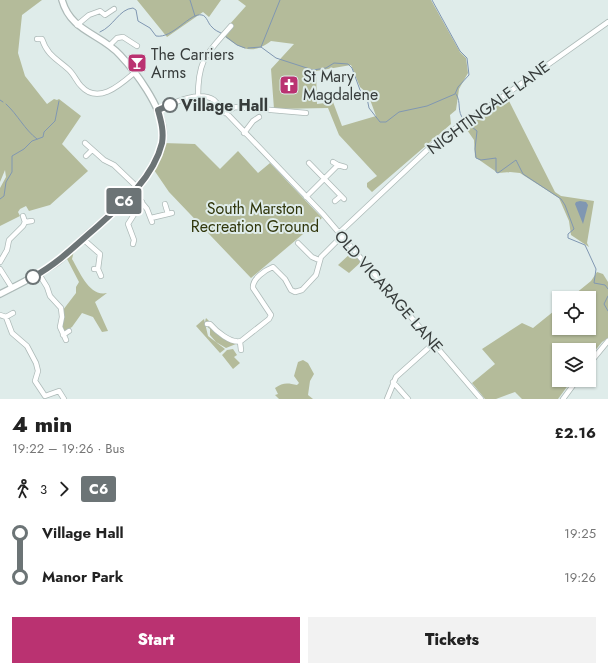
<!DOCTYPE html>
<meta charset="utf-8">
<style>
body{margin:0;font-family:Jost,sans-serif;background:#f2f2f2;color:#222;height:100vh;display:flex;flex-direction:column;font-size:15px;white-space:nowrap}
*{box-sizing:border-box;margin:0}
p{font-size:13px;color:#767676}
.icon{flex:none;width:22px;height:22px;fill:none;stroke:currentColor;stroke-width:2;stroke-linecap:round;stroke-linejoin:round}
.map{position:relative;height:399px;overflow:hidden}
.details{display:flex;flex-direction:column;background:#fff;flex:1}
.details>*{flex:none}
.badge{padding:0 8px;border-radius:3px;font-size:14px;line-height:26px}
.fabs{position:absolute;left:552px;top:291px;display:grid;gap:8px}
.fabs a{display:grid;place-items:center;width:44px;height:44px;border-radius:0px;background:#fff;box-shadow:0 1px 3px #0004;font-size:20px}
.map>.badge{position:absolute;translate:-50% -50%;box-shadow:0 0 0 2px #fff}
.legs{display:flex;align-items:center;gap:6px;height:44px;padding:0 12px;font-size:13px}
.legs p{margin-inline-start:auto}
.overview{display:flex;align-items:center;justify-content:space-between;height:68px;padding:0 12px}
h1{font-size:22px;font-weight:800;line-height:30px}
.action{display:flex;gap:8px;margin-top:auto;padding:8px 12px}
.action a{flex:1;height:46px;border-radius:0px;background:#ba3271;color:#fff;font-size:16px;font-weight:800;line-height:46px;text-align:center}
.action a+a{background:#f2f2f2;color:#222}
ul{padding:0 12px;list-style:none}
li{display:flex;align-items:center;gap:14px;height:44px;font-size:15px}
li i{display:grid;place-items:center;width:6px;height:100%;margin:0 5px;background:currentColor}
li i::after{content:'';width:10px;height:10px;margin:-5px;border:3px solid;border-radius:50%;background:#fff}
li p{margin-inline-start:auto}
li:first-child i{background:linear-gradient(#0000 50%,currentColor 0)}
li:last-child i{background:linear-gradient(currentColor 50%,#0000 0)}
.map>svg:first-child{display:block}
</style>
<div class="map">
<svg width="608" height="399" viewBox="0 0 608 399">
<rect width="100%" height="100%" fill="#dfecea"/>
<path fill="#b4bb9a" fill-rule="evenodd" d="M0,0H42L22,15L18,53L25,76L47,104L54,99L57,100L59,99L81,116L62,144L88,171L50,205L29,211L26,206L20,209L18,212L20,216L0,226V188L6,177L5,170L0,182Z
M137,0H221L209,17L203,12L167,37Z
M238,0H431L460,52L466,58L468,73L459,89L456,110L450,115L451,124L372,192L367,187V183L377,176L339,135L328,108L274,109L271,69L294,44L271,41C250,57 239,47 221,34L246,6ZM351,65L360,87L368,94L376,116L342,126L333,102L317,104L316,71Z
M507,97L555,192L561,196L594,201L587,243L589,247L571,235L569,221L559,198L520,173L510,172L498,173L475,157L474,140L465,127Z
M163,143L195,144L220,169L238,151L258,173L270,163L322,218L251,278L169,192L154,170L161,156Z
M74,251L72,259C80,272 89,297 107,293L95,302L108,331L102,332L93,317L82,313L72,327L65,331L62,328L63,310L76,293V287L79,282L66,257Z
M352,252L361,262L349,273L338,265Z
M597,272L603,274L608,282V338L602,342L589,358V350H559V380H572L558,399H522L515,392L496,399H485L472,383L495,364L482,349L522,323L533,328L559,307V328H589V298H570L591,281Z
M206,318L210,322L205,324L207,326L236,344L226,348L216,342L210,335V329C206,326 204,323 206,318Z
M204,319L208,336L225,349L220,353L196,326Z
M233,349L237,355L234,357L240,363L233,369L222,355L227,350Z
M303,360L308,363L314,374L310,381L308,395L313,399H279L275,395L278,394L275,388C283,382 288,383 297,385L299,383L294,376L298,362Z"/>
<path fill="#8097b2" d="M580,201L586,202L588,205L583,224L575,204L576,202Z"/>
<g fill="none" stroke-linecap="round" stroke-linejoin="round">
<path stroke="#8097b2" stroke-width="1" d="M190,0L195,16
M100,32C114,26 119,9 133,8L136,10L138,21L150,28L156,36C173,39 190,12 202,15C207,16 208,24 212,27C214,30 219,32 223,34
M225,36L237,45L245,48
M261,47L280,0
M248,48L261,47L276,58L313,70L326,68L334,63L348,64L352,68L360,90L367,98L369,108L380,122H386L399,112L427,106L455,94L458,87L469,75L467,58L460,51L432,0
M456,94C462,103 456,111 464,120
M0,100L3,102
M6,104C18,115 24,129 37,139
M467,123L477,131L475,149L476,158L481,160L496,158V172L498,173L516,160L523,174L561,199L565,205L574,229L568,234V238L585,245L596,269L594,283L605,285L608,289
M0,199L4,196L6,182L12,172V156L24,149L32,141L43,137L44,132L55,121L59,101
M608,296L604,304L608,311"/>
<defs>
<path id="minor" d="M77,25L89,15L100,11L105,15L114,9
M37,39H42C47,55 57,59 68,69C74,74 76,81 81,86C98,105 120,85 134,73
M110,45L117,38L123,37L137,46
M198,97C198,58 207,54 231,26
M158,110C173,103 198,90 214,100L323,214L481,399
M225,113L235,107L306,113
M244,133L253,121L259,117
M85,143L104,160L114,165L137,187
M86,156L92,150
M333,162L338,165L345,167
M309,163L344,199
M133,192L147,209L152,222
M306,197L338,165
M335,201L341,196
M165,204L168,214
M151,218L172,213
M25,222L32,221
M339,233L440,138L474,117L608,22
M83,239L100,254L98,269H94
M298,243L312,257L319,260
M133,244L134,240L128,224L142,202
M0,262L7,250L9,240L23,226L25,222L23,216
M0,269L12,288
M98,269L101,276
M39,274L47,287L50,296L61,308L62,317L60,327L66,340
M0,315L6,317L12,333L27,346L36,363L38,371L35,381L45,396L59,391L64,399
M6,317L13,313
M207,324H210C216,331 231,344 241,341L269,319L271,315L253,288C252,279 265,270 273,267L285,279L291,290L295,292L302,290L316,275L321,257L342,236
M63,335L69,331
M240,342L241,350
M589,364L608,341
M393,382L408,399
M387,399L396,377L434,343
M563,399L577,380"/>
<path id="tertiary" d="M0,294C18,285 36,276 53,265C66,256 76,245 87,235C114,211 166,170 163,130C161,106 136,72 120,55C100,33 71,32 62,0"/>
</defs>
<use href="#minor" stroke="#adbab8" stroke-width="6"/>
<use href="#tertiary" stroke="#adbab8" stroke-width="8"/>
<use href="#minor" stroke="#fff" stroke-width="4.5"/>
<use href="#tertiary" stroke="#fff" stroke-width="5.5"/>
</g>
<g fill="none" stroke-linecap="round" stroke-linejoin="round">
<defs>
<path id="line-1" d="M33,277C55,265 72,249 91,232C118,208 153,180 162,143C164,131 161,121 158,110L170,105"/>
</defs>
<use href="#line-1" stroke="#fff" stroke-width="9"/>
<use href="#line-1" stroke="#6c7476" stroke-width="6"/>
</g>
<defs>
<symbol id="bar-square" viewBox="-11 -11 22 22"><rect x="-9" y="-9" width="18" height="18" rx="4" fill="#ba3271" stroke="#dfecea"/><path d="M-6-5H6L.8 .8V4.5H3.5V6h-7V4.5H-.8V.8Z" fill="#fff"/></symbol>
<symbol id="church-square" viewBox="-11 -11 22 22"><rect x="-9" y="-9" width="18" height="18" rx="4" fill="#ba3271" stroke="#dfecea"/><path d="M-1.2-6h2.4v3.5h3.3v2.4h-3.3V6h-2.4V-.1h-3.3v-2.4h3.3Z" fill="#fff"/></symbol>
</defs>
<g fill-rule="evenodd">
<use href="#bar-square" x="126" y="52" width="22" height="22"/>
<use href="#church-square" x="278" y="74" width="22" height="22"/>
</g>
<g fill="#fff" stroke="#6c7476" stroke-width="2">
<circle cx="170" cy="105" r="7"/>
<circle cx="33" cy="277" r="7"/>
</g>
<g text-anchor="middle" stroke-width="4" stroke-linejoin="round" paint-order="stroke">
<g font-size="16" fill="#373c3b" stroke="#dfecea" text-anchor="start">
<text x="151" y="60">The Carriers<tspan x="151" dy="18">Arms</tspan></text>
<text x="303" y="82">St Mary<tspan x="303" dy="18">Magdalene</tspan></text>
</g>
<g font-size="16" font-weight="bold" fill="#373c3b" stroke="#dfecea" text-anchor="start">
<text x="181" y="111">Village Hall</text>
</g>
<g font-size="16" fill="#373c3b" stroke="#dfecea">
<text transform="translate(488 107) rotate(-36)" y="6">NIGHTINGALE LANE</text>
<text transform="translate(389 291) rotate(49)" y="6">OLD VICARAGE LANE</text>
</g>
<g font-size="16" fill="#30360b" stroke="#dfecea">
<text x="255" y="214">South Marston<tspan x="255" dy="18">Recreation Ground</tspan></text>
</g>
</g>
</svg>
<div class="fabs">
<a><svg class="icon" aria-label="locate" viewBox="0 0 24 24"><circle cx="12" cy="12" r="6"/><path d="M12 2v4M12 18v4M2 12h4M18 12h4"/></svg></a>
<a><svg class="icon" aria-label="layers" viewBox="0 0 24 24"><path d="M12 4l9 5-9 5-9-5zM3 14l9 5 9-5"/></svg></a>
</div>
<b class="badge" style="left:124px;top:201px;background:#6c7476;color:#fff">C6</b>
</div>
<section class="details">
<div class="overview"><div><h1>4 min</h1><p>19:22 – 19:26 · Bus</p></div><b>£2.16</b></div>
<div class="legs"><svg class="icon" aria-label="walk" viewBox="0 0 24 24"><circle cx="13" cy="4" r="2"/><path d="M13 8l-2 6 4 7M11 14l-3 7M7 12l3-4h3l4 4"/></svg>3<svg class="icon" aria-label="forward" viewBox="0 0 24 24"><path d="M9 5l7 7-7 7"/></svg><b class="badge" style="background:#6c7476;color:#fff">C6</b></div>
<ul>
<li><i style="color:#6c7476"></i><b>Village Hall</b><p>19:25</p></li>
<li><i style="color:#6c7476"></i><b>Manor Park</b><p>19:26</p></li>
</ul>
<div class="action"><a>Start</a><a>Tickets</a></div>
</section>
